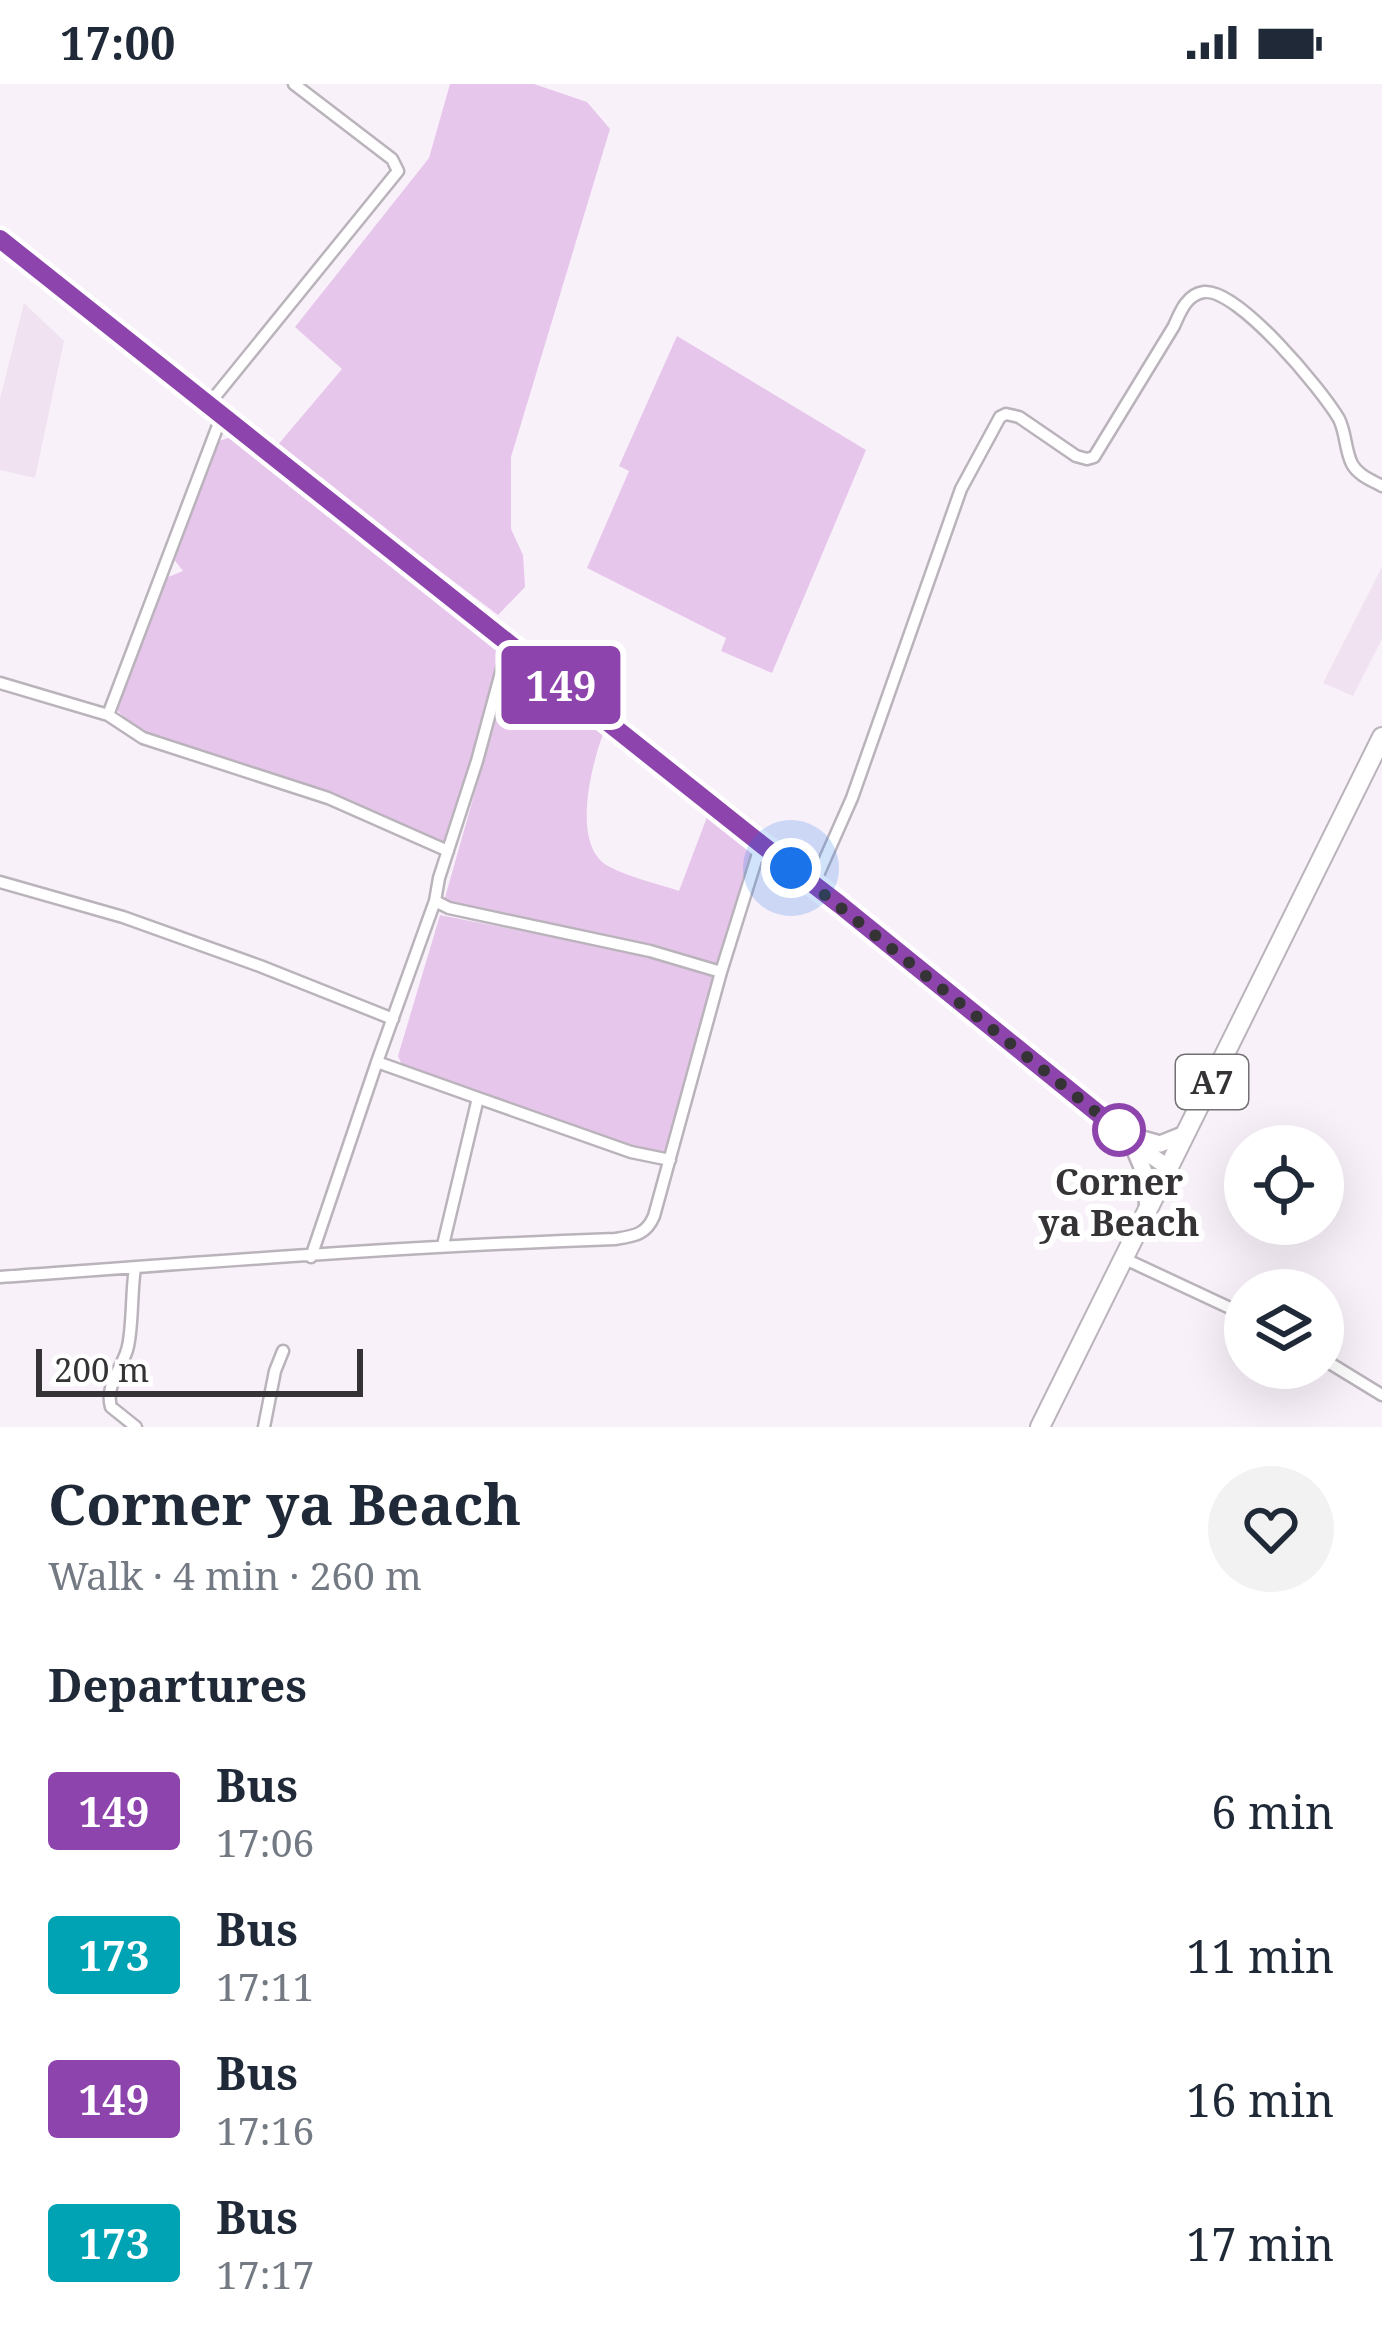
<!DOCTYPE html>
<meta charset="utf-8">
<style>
body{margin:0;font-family:"Noto Serif",serif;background:#f2f2f3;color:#1f2937;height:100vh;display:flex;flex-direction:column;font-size:45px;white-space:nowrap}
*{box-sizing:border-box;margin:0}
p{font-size:39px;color:#747a83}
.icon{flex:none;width:66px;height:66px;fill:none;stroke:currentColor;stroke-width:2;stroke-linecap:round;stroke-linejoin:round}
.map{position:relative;height:1343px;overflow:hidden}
.details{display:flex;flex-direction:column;background:#fff;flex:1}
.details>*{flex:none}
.badge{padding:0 24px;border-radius:9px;font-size:42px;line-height:78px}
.tools{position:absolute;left:1224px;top:1041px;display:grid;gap:24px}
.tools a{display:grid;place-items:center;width:120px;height:120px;border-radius:50%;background:#fff;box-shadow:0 12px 48px #0002;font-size:60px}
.scale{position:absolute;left:36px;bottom:30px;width:327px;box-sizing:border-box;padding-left:12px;border:6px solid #363336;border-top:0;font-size:33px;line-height:42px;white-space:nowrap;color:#363336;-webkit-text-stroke:9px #fff;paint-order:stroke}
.you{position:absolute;width:60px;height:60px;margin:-30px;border:9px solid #fff;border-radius:50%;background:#1a73e8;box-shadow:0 0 0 18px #1a73e833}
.map>.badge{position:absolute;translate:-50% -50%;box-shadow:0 0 0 6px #fff}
h2{padding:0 48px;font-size:45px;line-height:108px}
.round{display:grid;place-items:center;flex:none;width:126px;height:126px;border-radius:63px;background:#f2f2f3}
.overview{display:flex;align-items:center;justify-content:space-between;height:204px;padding:0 48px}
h1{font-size:57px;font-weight:700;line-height:90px}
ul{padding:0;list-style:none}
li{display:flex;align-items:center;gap:36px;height:144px;padding:0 48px}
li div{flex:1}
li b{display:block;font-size:45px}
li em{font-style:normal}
li .badge{min-width:132px;font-weight:700;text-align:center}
.status{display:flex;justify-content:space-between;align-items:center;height:84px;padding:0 60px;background:#fff;direction:ltr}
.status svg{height:33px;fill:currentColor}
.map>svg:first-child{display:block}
</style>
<div class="status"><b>17:00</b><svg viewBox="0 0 49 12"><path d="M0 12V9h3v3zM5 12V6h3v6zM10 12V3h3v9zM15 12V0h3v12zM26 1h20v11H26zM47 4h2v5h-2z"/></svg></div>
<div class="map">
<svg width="1382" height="1343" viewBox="0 0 1382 1343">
<rect width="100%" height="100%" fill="#f9f1fa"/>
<path fill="#f0e2f1" d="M24,219L64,257L35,394L0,386V315Z
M1382,483V555L1353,612L1323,599Z"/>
<path fill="#e7c6ec" d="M450,0H534L587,18L610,45L511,373V445L523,471L525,503L498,531L276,363L342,285L295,243L429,74Z
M677,252L866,366L772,589L721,567L726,554L587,484L629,387L619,382Z
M231,353L504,565L445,760L329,708L312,706L141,651L117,626L166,494L183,487L173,474L216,358Z
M519,582L603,650C591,683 571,761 608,782C630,794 656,799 679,807L707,733L757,772L718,880L659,863L444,817L508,591Z
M440,831L649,872L717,892L666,1071L632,1064L402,981L398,972Z"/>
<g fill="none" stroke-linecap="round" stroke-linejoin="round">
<defs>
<path id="street" d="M209,320L398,87L392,75L294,0
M222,331L108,631L143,654L328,714L448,767
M0,599L108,631
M0,798L123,833L260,882L393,935
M814,800L852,714L961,405L1000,333L1006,330L1019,333L1076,372L1087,375L1094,373L1174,242C1180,228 1187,210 1204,208C1238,204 1322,306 1339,335C1346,349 1345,366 1352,380C1358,391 1371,396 1382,402
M435,817L449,824L650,867L721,888
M478,1014L631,1068L670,1076
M443,1161L478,1014L377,978L435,817L439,794L477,677L509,559
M311,1173L377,978
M1123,1174L1245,1231
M135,1184C131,1208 133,1247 127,1266C121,1286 105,1302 111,1323L136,1343
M0,1193C205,1178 410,1162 615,1155C634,1152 646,1151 654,1132L721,888L761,760
M1323,1275L1382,1311
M264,1343L275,1287L283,1267"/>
<path id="secondary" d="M0,155L839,820L1140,1064L1169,1084
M1135,1053L1160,1060L1185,1050
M1134,1064L1145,1090L1148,1127"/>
<path id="highway" d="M1040,1343L1382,653"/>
</defs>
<use href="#street" stroke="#bbb3bc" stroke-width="15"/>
<use href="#secondary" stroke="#bbb3bc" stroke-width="20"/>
<use href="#highway" stroke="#bbb3bc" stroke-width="22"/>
<use href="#street" stroke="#fff" stroke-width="10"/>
<use href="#secondary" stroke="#fff" stroke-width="15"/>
<use href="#highway" stroke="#fff" stroke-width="18"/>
</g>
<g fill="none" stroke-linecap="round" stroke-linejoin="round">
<defs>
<path id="line" d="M0,155L761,760L839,820L1121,1048"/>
</defs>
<use href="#line" stroke="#fff" stroke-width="27"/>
<use href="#line" stroke="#8e44ad" stroke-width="18"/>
<path stroke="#363336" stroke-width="12" stroke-dasharray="0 21.6" d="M791,784L1121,1048L1119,1046"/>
</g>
<circle fill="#fff" stroke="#8e44ad" stroke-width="6" cx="1119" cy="1046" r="24"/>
<g text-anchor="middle" stroke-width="12" stroke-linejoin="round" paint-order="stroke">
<rect fill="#fff" stroke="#727072" stroke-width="3" x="1176" y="971" width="72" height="54" rx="9"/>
<g font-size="33" font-weight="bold" fill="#363336">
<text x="1212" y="1010">A7</text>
</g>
<g font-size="36" font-weight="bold" fill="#363336" stroke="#fff">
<text x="1119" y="1111">Corner<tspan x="1119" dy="41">ya Beach</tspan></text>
</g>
</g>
</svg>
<div class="tools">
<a><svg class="icon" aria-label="locate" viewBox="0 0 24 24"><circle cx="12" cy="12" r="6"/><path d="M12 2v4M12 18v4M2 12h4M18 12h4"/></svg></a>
<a><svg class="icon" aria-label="layers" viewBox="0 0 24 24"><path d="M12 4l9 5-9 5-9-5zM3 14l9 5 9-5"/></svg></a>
</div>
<div class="scale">200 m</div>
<div class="you" style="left:791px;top:784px"></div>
<b class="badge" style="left:561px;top:601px;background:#8e44ad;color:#fff">149</b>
</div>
<section class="details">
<div class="overview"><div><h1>Corner ya Beach</h1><p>Walk · 4 min · 260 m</p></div><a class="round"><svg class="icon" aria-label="heart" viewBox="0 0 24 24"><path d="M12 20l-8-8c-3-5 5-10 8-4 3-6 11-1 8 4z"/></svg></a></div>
<h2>Departures</h2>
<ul>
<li><span class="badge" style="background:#8e44ad;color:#fff">149</span><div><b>Bus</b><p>17:06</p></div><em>6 min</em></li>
<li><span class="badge" style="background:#00a3b4;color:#fff">173</span><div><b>Bus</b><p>17:11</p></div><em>11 min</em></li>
<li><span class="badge" style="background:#8e44ad;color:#fff">149</span><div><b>Bus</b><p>17:16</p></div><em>16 min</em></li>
<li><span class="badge" style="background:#00a3b4;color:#fff">173</span><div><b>Bus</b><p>17:17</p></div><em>17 min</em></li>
</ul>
</section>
